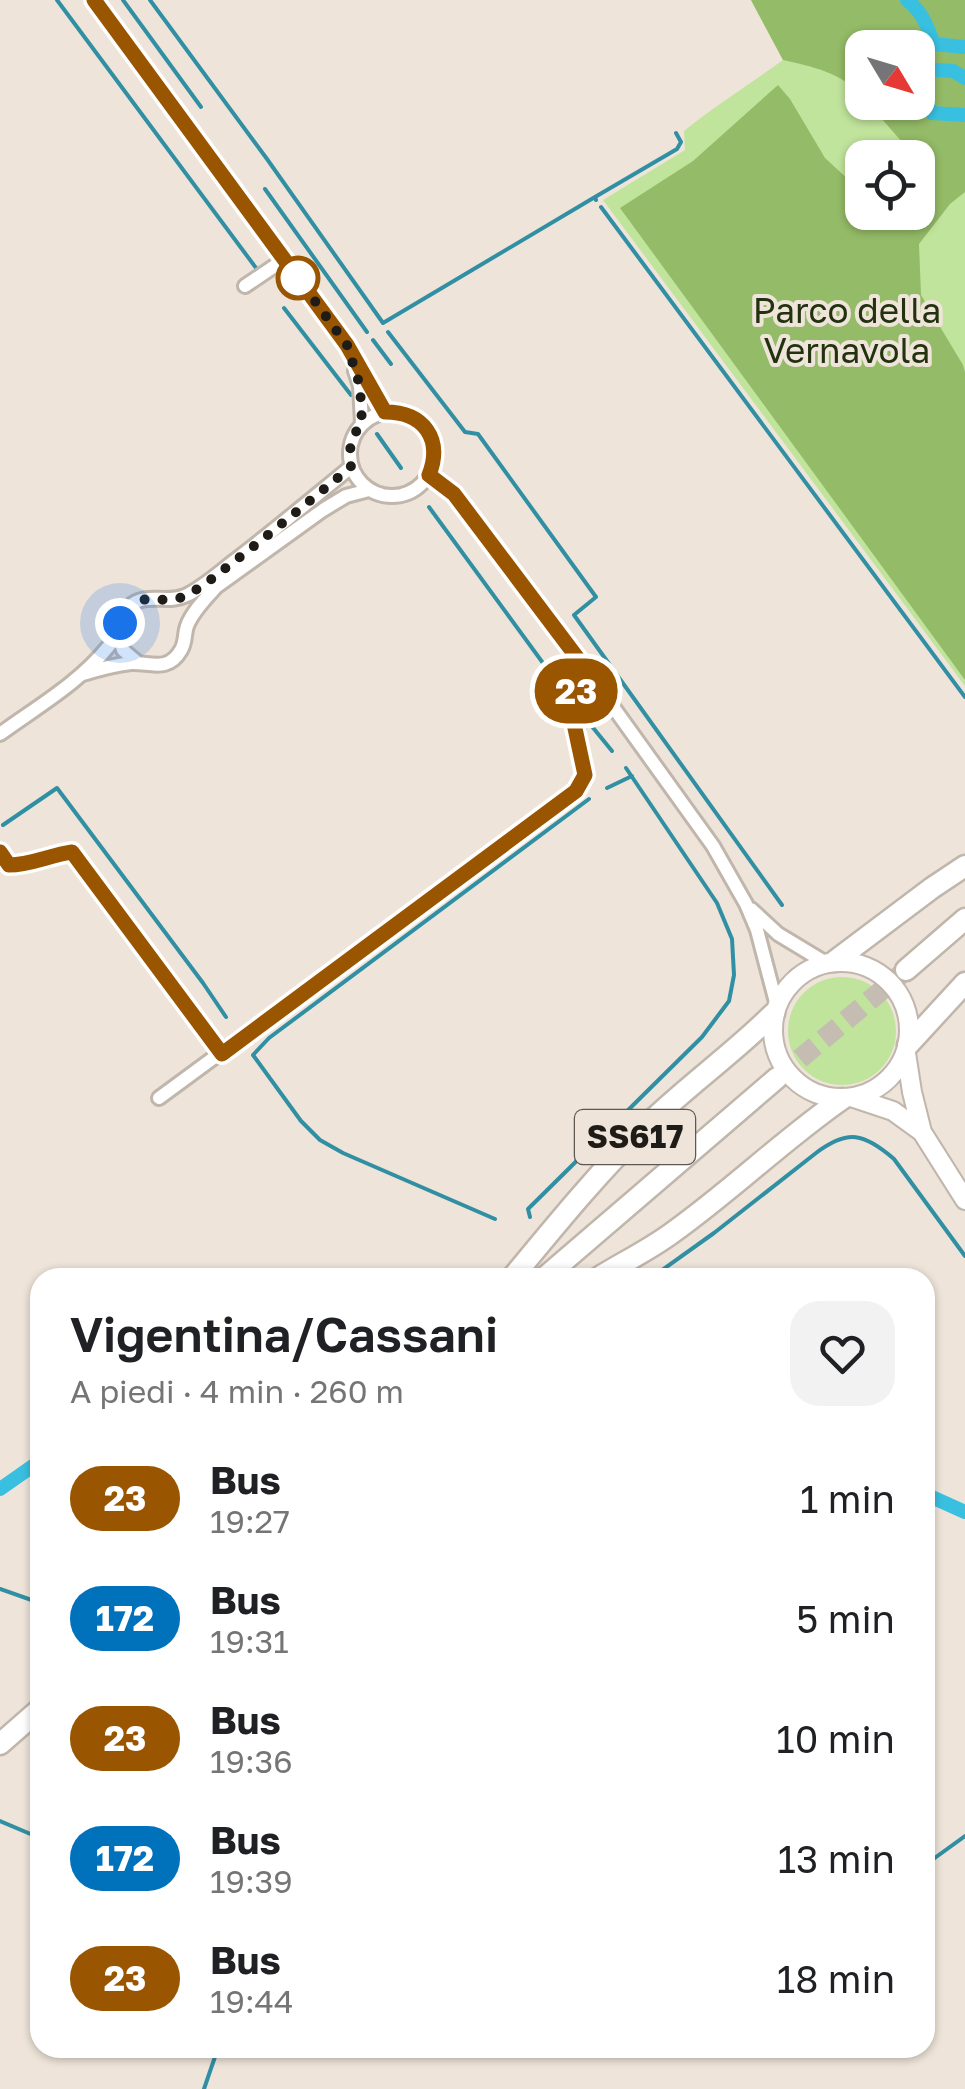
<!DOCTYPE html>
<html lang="it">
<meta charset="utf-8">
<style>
body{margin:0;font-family:"Golos Text",sans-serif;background:#f2f2f2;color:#202124;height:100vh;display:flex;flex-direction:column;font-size:38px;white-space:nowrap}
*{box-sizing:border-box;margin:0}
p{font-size:32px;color:#757577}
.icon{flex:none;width:55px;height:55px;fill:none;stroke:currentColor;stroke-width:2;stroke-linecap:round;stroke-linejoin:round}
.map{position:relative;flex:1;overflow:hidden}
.panel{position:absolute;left:30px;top:1268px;width:905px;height:790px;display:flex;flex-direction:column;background:#fff;border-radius:30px;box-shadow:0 2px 8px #0004}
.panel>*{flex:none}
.badge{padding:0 20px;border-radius:32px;font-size:35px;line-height:65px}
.needle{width:65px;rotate:128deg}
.controls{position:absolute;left:845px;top:30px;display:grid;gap:20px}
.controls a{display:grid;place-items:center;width:90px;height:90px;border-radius:20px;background:#fff;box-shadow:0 2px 8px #0004;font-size:50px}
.you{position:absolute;width:50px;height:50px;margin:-25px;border:8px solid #fff;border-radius:50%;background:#1a73e8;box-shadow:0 0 0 15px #1a73e833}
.map>.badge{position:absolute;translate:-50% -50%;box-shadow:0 0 0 5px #fff}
.round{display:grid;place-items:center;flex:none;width:105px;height:105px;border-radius:30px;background:#f2f2f2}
.head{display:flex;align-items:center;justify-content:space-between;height:170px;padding:0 40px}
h1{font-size:48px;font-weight:600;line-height:75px}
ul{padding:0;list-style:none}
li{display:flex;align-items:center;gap:30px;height:120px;padding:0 40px}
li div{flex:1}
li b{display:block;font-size:38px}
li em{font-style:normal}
li .badge{min-width:110px;font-weight:700;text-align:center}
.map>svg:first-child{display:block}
</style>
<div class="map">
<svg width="965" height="2089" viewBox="0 0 965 2089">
<rect width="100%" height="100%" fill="#eee4d9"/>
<path fill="#c1e49c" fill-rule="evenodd" d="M751,0H965V686L603,200L685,150L684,131C716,105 750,84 783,60ZM862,48H918V102H862ZM862,158H918V212H862Z
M788 1031a54 54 0 1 1 108 0a54 54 0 1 1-108 0Z"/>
<path fill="#94bb67" d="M751,0H965V192L950,204L919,244L921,295L963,365L965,372V680L620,208L693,161L778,85L790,99L825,158L862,192V212H918V158L906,157L909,150L868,103L918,102V48H862V96C841,72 813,67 783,60Z"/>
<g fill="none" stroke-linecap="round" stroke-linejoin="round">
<path stroke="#318fa4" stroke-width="4" d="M57,0L259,272
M123,0L201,107
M150,0L267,159L383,323L595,197
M265,189L367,332
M596,200L595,197L677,149L681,142L676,133
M601,207L965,697
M284,308L351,395
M388,332L465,432L478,434L596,597L574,615L782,905
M373,340L391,364
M377,434L401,468
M429,507L559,685
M590,724L612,751
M607,788L632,776
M3,825L57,788L203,983L226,1017
M530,1217L528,1209L702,1037L729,1001L734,975L732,939L717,903L626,768
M495,1219L343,1153L320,1140L301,1121L253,1055L269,1038L589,799
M651,1278L714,1233L816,1153C848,1129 864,1133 894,1159L965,1256
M0,1589L40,1603
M0,1821L40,1838
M925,1865L965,1836
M204,2089L218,2048"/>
<path stroke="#39c0e0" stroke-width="14" d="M907,0C922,11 927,26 934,44L965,47
M965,78L953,71L924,69L918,79L924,99L932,113L965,115
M0,1489L40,1461
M925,1494L965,1512"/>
<path stroke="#c5bcb2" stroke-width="20" stroke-dasharray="20 10" stroke-linecap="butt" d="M777,1078L906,970"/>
<defs>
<path id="minor" d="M94,0L347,345L385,412
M245,286L285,259
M355,371L360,386L362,423
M350 454a42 42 0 1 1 84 0a42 42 0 1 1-84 0Z
M429,475L454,494L588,672L713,846L746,904L757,930L777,1006
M118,632L123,650L137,662
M83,674C99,669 114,665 131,663C150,662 168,673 181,650C186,642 184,634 187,626C192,612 206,598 216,587L323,510L346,496L369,490
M578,728L581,718L605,696
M0,734C37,707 79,683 108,647C118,635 118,618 129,607C146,591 167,605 187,595C205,586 221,571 237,559C276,529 313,498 351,467
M751,909L778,934L826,963
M159,1098L576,791L585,775C578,745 561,696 588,672"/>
<path id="major" d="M773 1030a68 68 0 1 1 136 0a68 68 0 1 1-136 0Z
M906,1053L912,1092L922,1132L965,1200
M854,1098L893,1111L922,1132"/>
<path id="highway" d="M835,961L932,888L965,866
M906,970L965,919
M908,1045L965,983
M512,1278C555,1226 598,1173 646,1126C687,1086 734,1053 774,1013
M544,1278L777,1078
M598,1278C622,1263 649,1250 672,1233C731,1191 783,1140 842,1099
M0,1744L40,1709"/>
</defs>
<use href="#minor" stroke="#c0b6ab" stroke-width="18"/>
<use href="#major" stroke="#c0b6ab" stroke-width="22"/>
<use href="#highway" stroke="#c0b6ab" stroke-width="25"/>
<use href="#minor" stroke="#fff" stroke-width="12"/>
<use href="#major" stroke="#fff" stroke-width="18"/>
<use href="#highway" stroke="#fff" stroke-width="20"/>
</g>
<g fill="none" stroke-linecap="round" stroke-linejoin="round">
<defs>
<path id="line" d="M0,852L9,865C31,865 50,855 72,852L222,1054L576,791L585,775L573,719L578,680L588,672L454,494L429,475C443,439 424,412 385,412L347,345L94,0"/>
</defs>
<use href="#line" stroke="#fff" stroke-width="22"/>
<use href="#line" stroke="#950" stroke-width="15"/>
<path stroke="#1f1c18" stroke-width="10" stroke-dasharray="0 18" d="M120,623C135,584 158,608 185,596C203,587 219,573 236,560C275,530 313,498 351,467C348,449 351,437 362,423L360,386L347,345L298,278"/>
</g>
<circle fill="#fff" stroke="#950" stroke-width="5" cx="298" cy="278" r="20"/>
<g text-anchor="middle" stroke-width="8" stroke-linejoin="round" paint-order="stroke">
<rect fill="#eee4d9" stroke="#5d5852" stroke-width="2.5" x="575" y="1110" width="120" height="54" rx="8"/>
<g font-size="32" font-weight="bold" fill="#1f1c18">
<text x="635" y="1148">SS617</text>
</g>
<g font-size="35" fill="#22320f" stroke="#eee4d9">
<text x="847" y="323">Parco della<tspan x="847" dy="40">Vernavola</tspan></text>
</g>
</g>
</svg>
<div class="controls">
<a><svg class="needle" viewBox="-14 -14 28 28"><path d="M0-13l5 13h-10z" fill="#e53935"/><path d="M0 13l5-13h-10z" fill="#757577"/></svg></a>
<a><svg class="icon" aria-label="locate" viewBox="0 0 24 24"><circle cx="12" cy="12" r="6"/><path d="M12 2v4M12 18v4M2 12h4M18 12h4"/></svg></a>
</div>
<div class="you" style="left:120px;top:623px"></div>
<b class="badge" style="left:576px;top:691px;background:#950;color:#fff">23</b>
<section class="panel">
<div class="head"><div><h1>Vigentina/Cassani</h1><p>A piedi · 4 min · 260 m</p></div><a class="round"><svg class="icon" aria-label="heart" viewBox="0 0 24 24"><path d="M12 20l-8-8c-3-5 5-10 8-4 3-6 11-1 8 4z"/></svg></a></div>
<ul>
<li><span class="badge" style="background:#950;color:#fff">23</span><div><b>Bus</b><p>19:27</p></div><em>1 min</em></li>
<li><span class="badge" style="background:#0072bc;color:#fff">172</span><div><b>Bus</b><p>19:31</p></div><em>5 min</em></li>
<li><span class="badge" style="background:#950;color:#fff">23</span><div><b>Bus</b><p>19:36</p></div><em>10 min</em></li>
<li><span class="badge" style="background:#0072bc;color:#fff">172</span><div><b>Bus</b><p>19:39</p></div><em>13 min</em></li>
<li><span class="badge" style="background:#950;color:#fff">23</span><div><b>Bus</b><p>19:44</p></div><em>18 min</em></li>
</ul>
</section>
</div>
